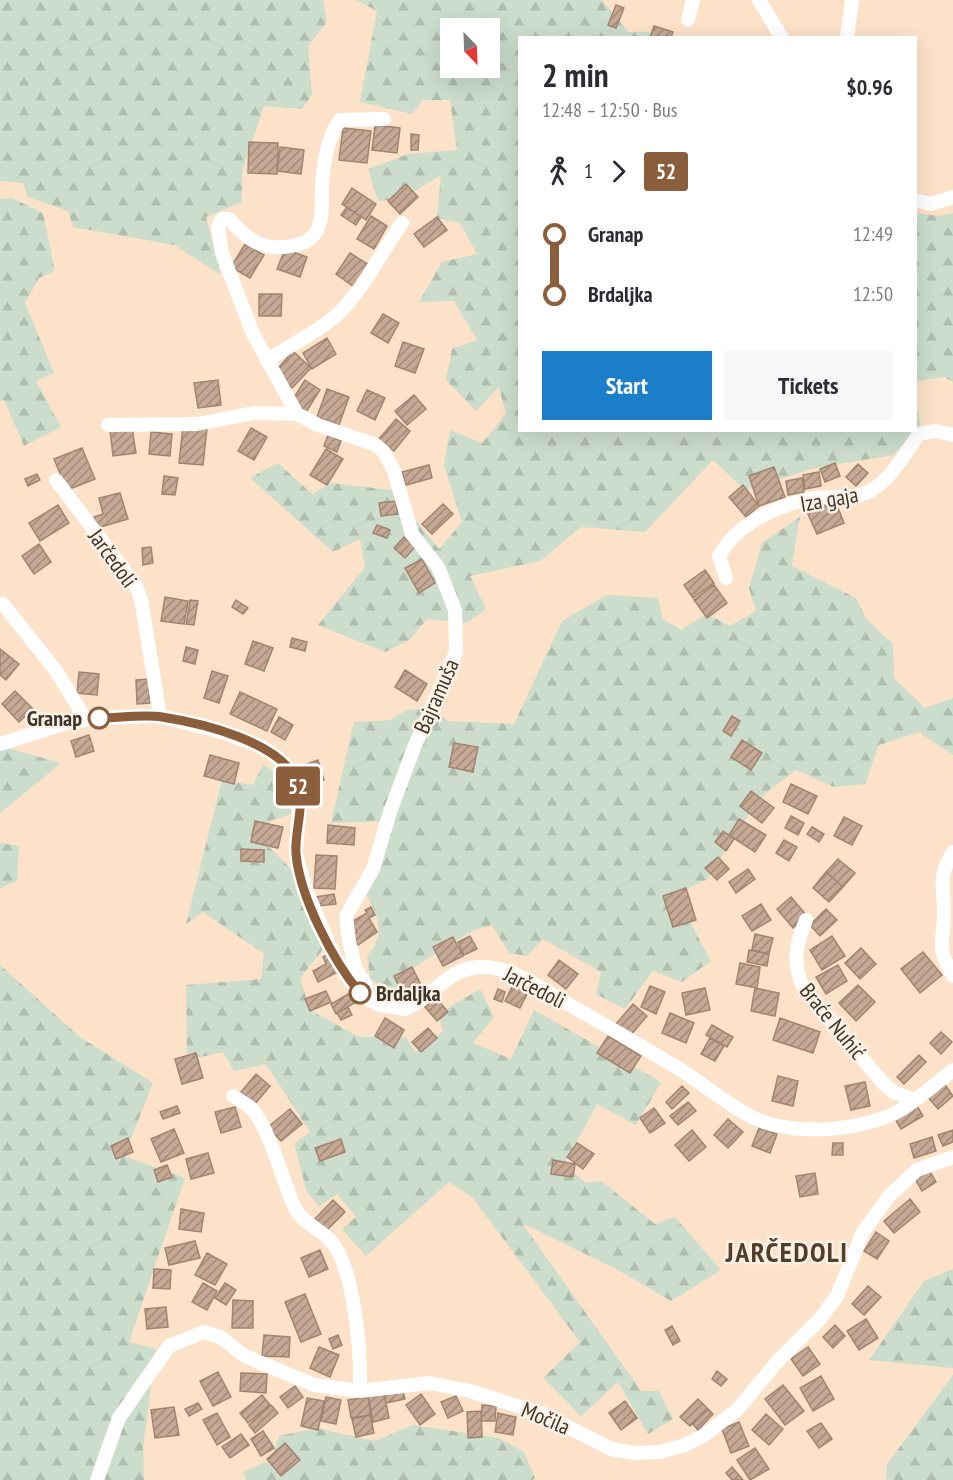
<!DOCTYPE html>
<meta charset="utf-8">
<style>
body{margin:0;font-family:"PT Sans Narrow",sans-serif;background:#f7f7f7;color:#2b2b33;height:100vh;display:flex;flex-direction:column;font-size:22px;white-space:nowrap}
*{box-sizing:border-box;margin:0}
p{font-size:20px;color:#7c7c81}
.icon{flex:none;width:33px;height:33px;fill:none;stroke:currentColor;stroke-width:2;stroke-linecap:round;stroke-linejoin:round}
.map{position:relative;flex:1;overflow:hidden}
.panel{position:absolute;left:518px;top:36px;width:399px;height:396px;display:flex;flex-direction:column;background:#fff;border-radius:0px;box-shadow:0 6px 24px #0002}
.panel>*{flex:none}
.badge{padding:0 12px;border-radius:4px;font-size:21px;line-height:39px}
.needle{width:39px;rotate:157deg}
.fabs{position:absolute;left:440px;top:18px;display:grid;gap:12px}
.fabs a{display:grid;place-items:center;width:60px;height:60px;border-radius:0px;background:#fff;box-shadow:0 6px 24px #0002;font-size:30px}
.map>.badge{position:absolute;translate:-50% -50%;box-shadow:0 0 0 3px #fff}
.legs{display:flex;align-items:center;gap:9px;height:66px;padding:0 24px;font-size:20px}
.legs p{margin-inline-start:auto}
.headline{display:flex;align-items:center;justify-content:space-between;height:102px;padding:0 24px}
h1{font-size:33px;font-weight:800;line-height:45px}
.button{display:flex;gap:12px;margin-top:auto;padding:12px 24px}
.button a{flex:1;height:69px;border-radius:0px;background:#1c7ec9;color:#fff;font-size:24px;font-weight:800;line-height:69px;text-align:center}
.button a+a{background:#f7f7f7;color:#2b2b33}
ul{padding:0 24px;list-style:none}
li{display:flex;align-items:center;gap:21px;height:60px;font-size:22px}
li i{display:grid;place-items:center;width:9px;height:100%;margin:0 8px;background:currentColor}
li i::after{content:'';width:15px;height:15px;margin:-8px;border:4px solid;border-radius:50%;background:#fff}
li p{margin-inline-start:auto}
li:first-child i{background:linear-gradient(#0000 50%,currentColor 0)}
li:last-child i{background:linear-gradient(currentColor 50%,#0000 0)}
.map>svg:first-child{display:block}
</style>
<div class="map">
<svg width="953" height="1480" viewBox="0 0 953 1480">
<defs>
<pattern id="forest-firs" width="22" height="20" patternUnits="userSpaceOnUse" patternTransform="scale(1.5)"><rect width="22" height="20" fill="#ccddcb"/><path d="M5 1l3.5 6h-7zM16 11l3.5 6h-7z" fill="#b0beae"/></pattern>
<pattern id="building-hatch" width="6" height="6" patternUnits="userSpaceOnUse" patternTransform="scale(1.5)"><rect width="6" height="6" fill="#c6a995"/><path d="M-1 1l2-2M0 6l6-6M5 7l2-2" fill="none" stroke="#a28a7a"/></pattern>
</defs>
<rect width="100%" height="100%" fill="#fbe2c8"/>
<path fill="url(#forest-firs)" fill-rule="evenodd" d="M0,0H323L327,22L308,46L312,95L302,109L264,106L242,171V202L206,217L221,275L174,245L73,227L68,211L28,197L23,183L0,181Z
M356,0H602L628,32H654L656,37L519,38V430H915V405L921,425L893,455L815,468L745,490L713,460L645,532L581,527L540,561L470,576L486,609L467,623L427,619L409,640L385,652L318,625L365,567L360,539L333,552L250,478L278,463L312,494L331,483L400,491L414,518L439,549L462,522L444,465L450,430L482,443L506,414L499,387L476,411L446,380L452,349L477,340L454,301L419,302L442,262L477,254L460,223L437,218L441,175L402,199L378,201L368,169L408,154L457,150L450,100H423L412,114L360,102L377,11ZM450,28H489V68H450Z
M12,198L43,213L55,271L39,278L25,303L54,373L36,381L61,427L24,446L4,400L0,401V199Z
M915,213L940,216L953,213V382L944,377L915,381Z
M800,517L792,566L856,598L867,620L893,644L894,678L925,708L953,698V755L919,732L879,745L865,784L834,787L796,770L767,792L750,813L706,880L675,894L711,961L682,982L653,971L625,1009L596,994L601,972L543,939L527,956L509,953L492,925L472,931L413,968L399,1001L370,978L367,956C390,930 374,909 360,883L390,821L331,823L354,722L390,720L407,710L432,708L448,721L514,724L562,621L607,595L658,598L663,619L681,630L707,614L730,626L756,611L749,588L762,543Z
M0,746L61,763L0,813Z
M263,764L288,782L291,814L270,821L268,846L296,874L325,947L300,978L310,1010L359,1037H406L415,1052L443,1031L438,1014L480,989L494,1017L473,1043L511,1059L534,1010L661,1082L636,1125L597,1104L564,1165L586,1183L601,1181L655,1224L675,1217L721,1270L671,1301L616,1269L522,1223L641,1391H659L673,1419L648,1434L618,1382L581,1416L543,1378L580,1342L472,1197L449,1182L366,1256L342,1229L356,1217L337,1194L319,1206L307,1192L294,1144L310,1132L266,1064L234,1071L223,1052L187,1060L186,985L261,979L264,954L203,912L186,924L222,780L253,785Z
M0,843L19,846L17,881L0,888Z
M0,965L80,1037L153,1083L124,1156L185,1178L129,1342L156,1349L143,1448L144,1480H0Z
M953,1269V1368L869,1360L924,1281Z
M953,1375V1480H886L887,1464Z
M413,1425L499,1438L524,1452L535,1478L533,1480H246L243,1472L271,1460L279,1436L316,1428L375,1441Z"/>
<path fill="url(#building-hatch)" stroke="#a18571" stroke-width="1.5" d="M616,5L624,8L616,28L608,25Z
M654,26L673,32L671,38H650Z
M375,125L400,128L397,153L372,150Z
M343,128L371,131L367,163L339,160Z
M411,134L419,135L418,150H411Z
M249,142L278,143L277,174L248,173Z
M280,147L304,150L301,174L277,171Z
M406,184L418,197L400,214L388,201Z
M352,188L376,204L366,220L342,204Z
M347,207L361,217L356,225L341,215Z
M371,216L387,226L374,249L357,239Z
M437,217L447,230L424,247L414,234Z
M245,244L264,255L250,278L231,267Z
M285,249L307,257L300,277L277,269Z
M350,253L369,265L354,287L336,274Z
M259,294H282L281,316H259Z
M383,314L399,323L388,343L371,333Z
M327,338L336,354L312,369L303,353Z
M403,342L424,349L415,373L395,366Z
M293,351L311,368L292,388L274,373Z
M218,380L221,405L198,408L194,383Z
M305,380L320,390L306,412L291,402Z
M327,389L349,397L339,425L317,417Z
M367,390L385,398L375,420L357,411Z
M414,395L426,409L407,425L395,411Z
M396,419L410,431L394,451L379,439Z
M183,426L207,428L203,465L179,463Z
M132,428L136,453L113,456L110,430Z
M251,428L267,437L254,460L238,451Z
M151,432L172,434L170,456L149,454Z
M328,435L341,441L337,452L324,446Z
M82,448L95,479L67,490L54,459Z
M326,449L343,459L327,485L310,475Z
M835,463L840,476L825,482L820,469Z
M858,464L868,473L856,486L846,477Z
M429,465L432,478L406,485L402,472Z
M774,467L785,497L759,506L749,476Z
M819,472L821,486L805,489L803,475Z
M37,474L40,480L28,486L25,479Z
M164,476L178,478L175,495L162,494Z
M802,478L804,492L788,495L786,481Z
M743,485L759,506L746,517L729,497Z
M120,493L128,519L97,528L94,517L103,514L99,498Z
M835,500L844,523L817,534L807,512Z
M396,501L398,514L381,516L379,503Z
M443,504L453,514L432,534L422,524Z
M58,505L69,523L40,541L29,523Z
M377,525L390,530L387,538L373,533Z
M404,537L415,547L405,558L394,548Z
M39,544L51,562L34,574L22,556Z
M151,547L153,563L143,565L142,548Z
M422,559L435,583L419,593L405,568Z
M705,570L714,583L693,598L684,585Z
M714,585L727,603L707,618L694,600Z
M165,597L188,601L184,624L161,621Z
M190,600L198,601L194,625L186,624Z
M236,600L248,608L243,614L232,607Z
M292,638L307,642L305,651L290,647Z
M253,641L273,648L264,671L245,664Z
M186,647L198,650L195,664L183,661Z
M0,649L19,664L6,680L0,675Z
M405,670L427,684L417,701L395,687Z
M212,671L228,676L219,703L204,698Z
M79,672L99,674L97,695L77,693Z
M148,679L150,703L137,704L136,680Z
M15,691L33,709L19,722L2,704Z
M240,692L277,709L267,731L230,714Z
M732,716L740,721L731,736L723,731Z
M279,717L293,725L285,740L271,732Z
M89,735L94,751L76,757L71,741Z
M742,740L762,753L751,770L731,757Z
M454,743L478,747L473,772L449,767Z
M210,755L239,763L234,784L204,776Z
M318,760L324,780L302,787L296,768Z
M791,784L817,796L808,814L783,802Z
M751,791L774,808L762,823L740,806Z
M791,816L804,823L798,835L785,828Z
M844,817L862,826L852,845L834,836Z
M739,819L766,835L755,852L729,835Z
M255,821L283,827L278,848L251,842Z
M328,825L355,828L354,845L327,843Z
M812,827L824,834L819,842L807,834Z
M723,831L734,839L726,851L715,842Z
M784,840L797,847L789,861L776,853Z
M241,849L264,850V862L241,861Z
M316,855L337,856L335,889L314,888Z
M718,857L729,869L717,880L705,868Z
M838,859L855,873L843,887L826,872Z
M748,869L755,879L736,893L729,882Z
M826,872L843,887L829,902L813,888Z
M686,888L696,920L673,927L663,896Z
M334,894L336,904L317,906L315,897Z
M791,897L807,916L793,928L777,909Z
M761,904L771,920L752,931L742,916Z
M371,907L375,915L369,918L377,932L358,945L352,935L357,932L351,922L367,913L365,910Z
M826,909L837,920L820,936L810,925Z
M755,934L773,938L769,954L752,950Z
M470,936L477,949L464,955L458,942Z
M832,936L845,956L822,970L810,950Z
M453,937L463,956L443,966L433,947Z
M861,948L876,964L860,979L845,963Z
M749,950L769,954L767,966L747,962Z
M923,952L942,975L920,993L901,969Z
M330,954L338,972L318,982L313,971L326,964L323,957Z
M559,960L578,974L566,989L548,975Z
M740,963L760,967L757,988L736,984Z
M838,965L847,981L826,994L816,977Z
M412,967L422,987L403,996L394,976Z
M513,985L528,992L520,1008L505,1001Z
M858,985L875,1002L856,1021L839,1003Z
M650,986L665,992L656,1014L641,1007Z
M705,988L710,1010L686,1015L682,993Z
M755,988L779,993L775,1016L751,1011Z
M498,989L505,992L502,1002L494,999Z
M326,991L331,1002L310,1011L305,999Z
M350,993L356,1002L336,1014L331,1004Z
M436,998L448,1012L437,1021L425,1007Z
M633,1004L647,1016L630,1036L616,1024Z
M348,1007L352,1015L341,1020L337,1013Z
M670,1013L694,1023L686,1043L662,1033Z
M385,1018L404,1030L394,1048L375,1036Z
M780,1018L820,1032L813,1053L773,1040Z
M712,1025L733,1037L727,1047L706,1035Z
M428,1028L437,1038L421,1052L412,1042Z
M941,1032L952,1042L941,1054L930,1043Z
M608,1036L641,1056L630,1073L597,1053Z
M710,1038L724,1046L715,1061L701,1054Z
M196,1053L203,1078L182,1084L175,1059Z
M919,1055L926,1062L904,1084L897,1077Z
M256,1074L270,1086L255,1104L241,1092Z
M778,1076L798,1081L793,1106L772,1101Z
M865,1082L870,1106L851,1110L845,1086Z
M943,1082L953,1096L938,1109L927,1096Z
M682,1086L689,1093L672,1109L666,1102Z
M688,1102L696,1111L678,1125L670,1116Z
M916,1104L923,1116L901,1129L894,1117Z
M177,1106L180,1113L163,1119L160,1112Z
M235,1107L241,1127L221,1133L215,1112Z
M654,1108L665,1123L650,1133L640,1118Z
M290,1109L302,1124L281,1141L268,1127Z
M728,1119L743,1132L728,1148L714,1135Z
M759,1128L777,1134L770,1153L752,1146Z
M174,1129L184,1153L161,1162L151,1139Z
M692,1130L706,1147L689,1161L675,1145Z
M953,1130V1142L943,1146L938,1135Z
M932,1137L936,1151L914,1158L910,1144Z
M128,1138L133,1152L116,1159L111,1146Z
M341,1139L345,1152L320,1161L315,1148Z
M577,1143L594,1154L583,1169L567,1157Z
M833,1143H843V1155H832Z
M208,1153L214,1173L191,1179L186,1159Z
M553,1160L575,1164L573,1177L551,1174Z
M167,1165L172,1177L158,1182L154,1170Z
M929,1170L936,1182L922,1191L915,1179Z
M815,1173L818,1194L800,1197L796,1176Z
M910,1199L920,1212L894,1233L884,1221Z
M333,1200L345,1212L324,1233L312,1222Z
M181,1209L204,1213L201,1232L179,1229Z
M876,1232L889,1241L877,1259L864,1251Z
M195,1241L200,1258L169,1265L165,1248Z
M320,1250L328,1269L309,1277L301,1258Z
M207,1253L227,1264L215,1285L195,1275Z
M154,1269L171,1270L170,1289L153,1288Z
M203,1283L217,1291L207,1310L192,1302Z
M225,1283L236,1290L226,1305L215,1298Z
M868,1286L881,1297L864,1315L852,1304Z
M305,1294L321,1334L301,1342L285,1302Z
M233,1300L253,1301V1328H232Z
M166,1307L168,1327L147,1329L145,1309Z
M866,1319L878,1338L859,1350L847,1331Z
M835,1325L845,1336L833,1348L823,1337Z
M672,1326L680,1341L673,1345L665,1330Z
M264,1335L290,1337L289,1357L262,1356Z
M338,1335L342,1345L333,1349L329,1339Z
M319,1347L339,1355L330,1377L310,1368Z
M808,1347L820,1364L803,1376L791,1359Z
M717,1371L727,1379L721,1386L712,1379Z
M218,1372L231,1397L213,1406L200,1381Z
M241,1373L267,1374L266,1393L240,1391Z
M821,1376L834,1399L813,1411L800,1388Z
M783,1385L804,1411L785,1425L765,1399Z
M295,1386L303,1397L288,1408L280,1397Z
M402,1388L405,1399L386,1403L383,1393Z
M384,1393L389,1418L373,1422L368,1397Z
M421,1394L435,1414L420,1425L406,1405Z
M262,1395L270,1405L248,1423L240,1413Z
M456,1396L463,1411L448,1418L441,1402Z
M326,1397L341,1400L336,1424L321,1421Z
M368,1397L371,1415L351,1418L348,1400Z
M307,1398L324,1401L318,1430L301,1426Z
M698,1399L708,1409L690,1426L680,1417Z
M625,1401L637,1418L621,1430L609,1413Z
M198,1403L202,1409L189,1416L185,1409Z
M271,1405L278,1413L255,1433L249,1425Z
M482,1405L496,1406L495,1421H481Z
M174,1407L179,1435L155,1438L151,1410Z
M708,1409L713,1414L698,1430L693,1424Z
M481,1411L482,1437L468,1438L467,1412Z
M217,1413L230,1437L217,1445L203,1420Z
M498,1413L516,1417L513,1435L495,1432Z
M766,1414L783,1429L769,1445L752,1430Z
M370,1415L374,1433L356,1437L352,1419Z
M739,1422L749,1446L731,1453L722,1429Z
M821,1423L832,1439L819,1448L807,1431Z
M263,1431L274,1448L261,1456L251,1439Z
M241,1434L249,1445L230,1458L222,1447Z
M285,1443L300,1460L281,1476L267,1459Z
M755,1448L769,1469L750,1480L737,1460Z
M732,1467L743,1480H732L726,1473Z"/>
<g fill="none" stroke-linecap="round" stroke-linejoin="round">
<path stroke="#fff" stroke-width="14" d="M759,0L782,38
M688,20L693,0
M847,38L852,0
M915,200L931,204L953,197
M267,361C289,345 317,333 337,315C364,289 380,254 402,223
M108,425L197,424L254,413L297,414
M56,480L136,586L141,599L160,716
M726,578L719,556C736,525 775,506 809,499C830,495 853,501 872,490C892,478 906,452 919,434L935,431L953,435
M3,604L57,672L86,720
M0,744L70,722L99,718L160,716L225,733L262,747L277,757L291,771L297,783L300,795L296,854L305,887L333,954L361,995L379,1005L405,1009C433,998 446,969 479,967C510,965 540,988 566,1003C605,1025 645,1048 684,1072C709,1088 745,1119 774,1125C810,1133 851,1130 886,1117C911,1107 932,1086 953,1070
M953,852C938,877 943,882 944,909C945,943 934,943 953,976
M806,920C796,944 792,963 803,987L882,1082L893,1092L915,1100
M368,999L366,986L355,967L349,941L346,916L373,869L390,812L415,745L456,652L455,610L438,567L412,534L394,471L384,452L376,445L318,425L297,414L253,334L222,253L218,227L222,219H229C244,236 259,250 284,247C295,246 310,243 316,232C324,219 321,202 322,187C323,164 327,139 340,120L384,119
M233,1096C239,1100 247,1104 252,1109C270,1130 282,1179 294,1206C302,1223 318,1228 330,1240C355,1266 361,1355 360,1391
M97,1480L119,1418L169,1346L204,1332L220,1337L245,1356L314,1385L360,1391L430,1383L470,1391L543,1414L611,1449L635,1453L660,1452L685,1445L703,1436L737,1410L777,1362L820,1319L837,1296L863,1232L889,1196L917,1170L953,1157"/>
</g>
<g fill="none" stroke-linecap="round" stroke-linejoin="round">
<defs>
<path id="line-1" d="M99,718C118,718 144,714 162,717C201,723 282,742 297,782C306,805 294,831 296,854C300,897 333,961 360,993"/>
</defs>
<use href="#line-1" stroke="#fff" stroke-width="14"/>
<use href="#line-1" stroke="#8b5e3c" stroke-width="9"/>
</g>
<g fill="#fff" stroke="#8b5e3c" stroke-width="3">
<circle cx="99" cy="718" r="10"/>
<circle cx="360" cy="993" r="10"/>
</g>
<g text-anchor="middle" stroke-width="5" stroke-linejoin="round" paint-order="stroke">
<g font-size="22" fill="#3f352b" stroke="#fcf2e7">
<text transform="translate(829 499) rotate(-10)" y="8">Iza gaja</text>
<text transform="translate(113 558) rotate(54)" y="8">Jarčedoli</text>
<text transform="translate(436 696) rotate(-66)" y="8">Bajramuša</text>
<text transform="translate(535 987) rotate(27)" y="8">Jarčedoli</text>
<text transform="translate(833 1021) rotate(51)" y="8">Braće Nuhić</text>
<text transform="translate(546 1418) rotate(23)" y="8">Močila</text>
</g>
<g font-size="22" font-weight="bold" fill="#3f352b" stroke="#fcf2e7" text-anchor="end">
<text x="82" y="726">Granap</text>
<text x="376" y="1001" text-anchor="start">Brdaljka</text>
</g>
<g font-size="28" font-weight="bold" letter-spacing="1.5" fill="#533e29" stroke="#fcf2e7">
<text x="787" y="1262">JARČEDOLI</text>
</g>
</g>
</svg>
<div class="fabs">
<a><svg class="needle" viewBox="-14 -14 28 28"><path d="M0-13l5 13h-10z" fill="#e53935"/><path d="M0 13l5-13h-10z" fill="#7c7c81"/></svg></a>
</div>
<b class="badge" style="left:298px;top:786px;background:#8b5e3c;color:#fff">52</b>
<section class="panel">
<div class="headline"><div><h1>2 min</h1><p>12:48 – 12:50 · Bus</p></div><b>$0.96</b></div>
<div class="legs"><svg class="icon" aria-label="walk" viewBox="0 0 24 24"><circle cx="13" cy="4" r="2"/><path d="M13 8l-2 6 4 7M11 14l-3 7M7 12l3-4h3l4 4"/></svg>1<svg class="icon" aria-label="forward" viewBox="0 0 24 24"><path d="M9 5l7 7-7 7"/></svg><b class="badge" style="background:#8b5e3c;color:#fff">52</b></div>
<ul>
<li><i style="color:#8b5e3c"></i><b>Granap</b><p>12:49</p></li>
<li><i style="color:#8b5e3c"></i><b>Brdaljka</b><p>12:50</p></li>
</ul>
<div class="button"><a>Start</a><a>Tickets</a></div>
</section>
</div>
